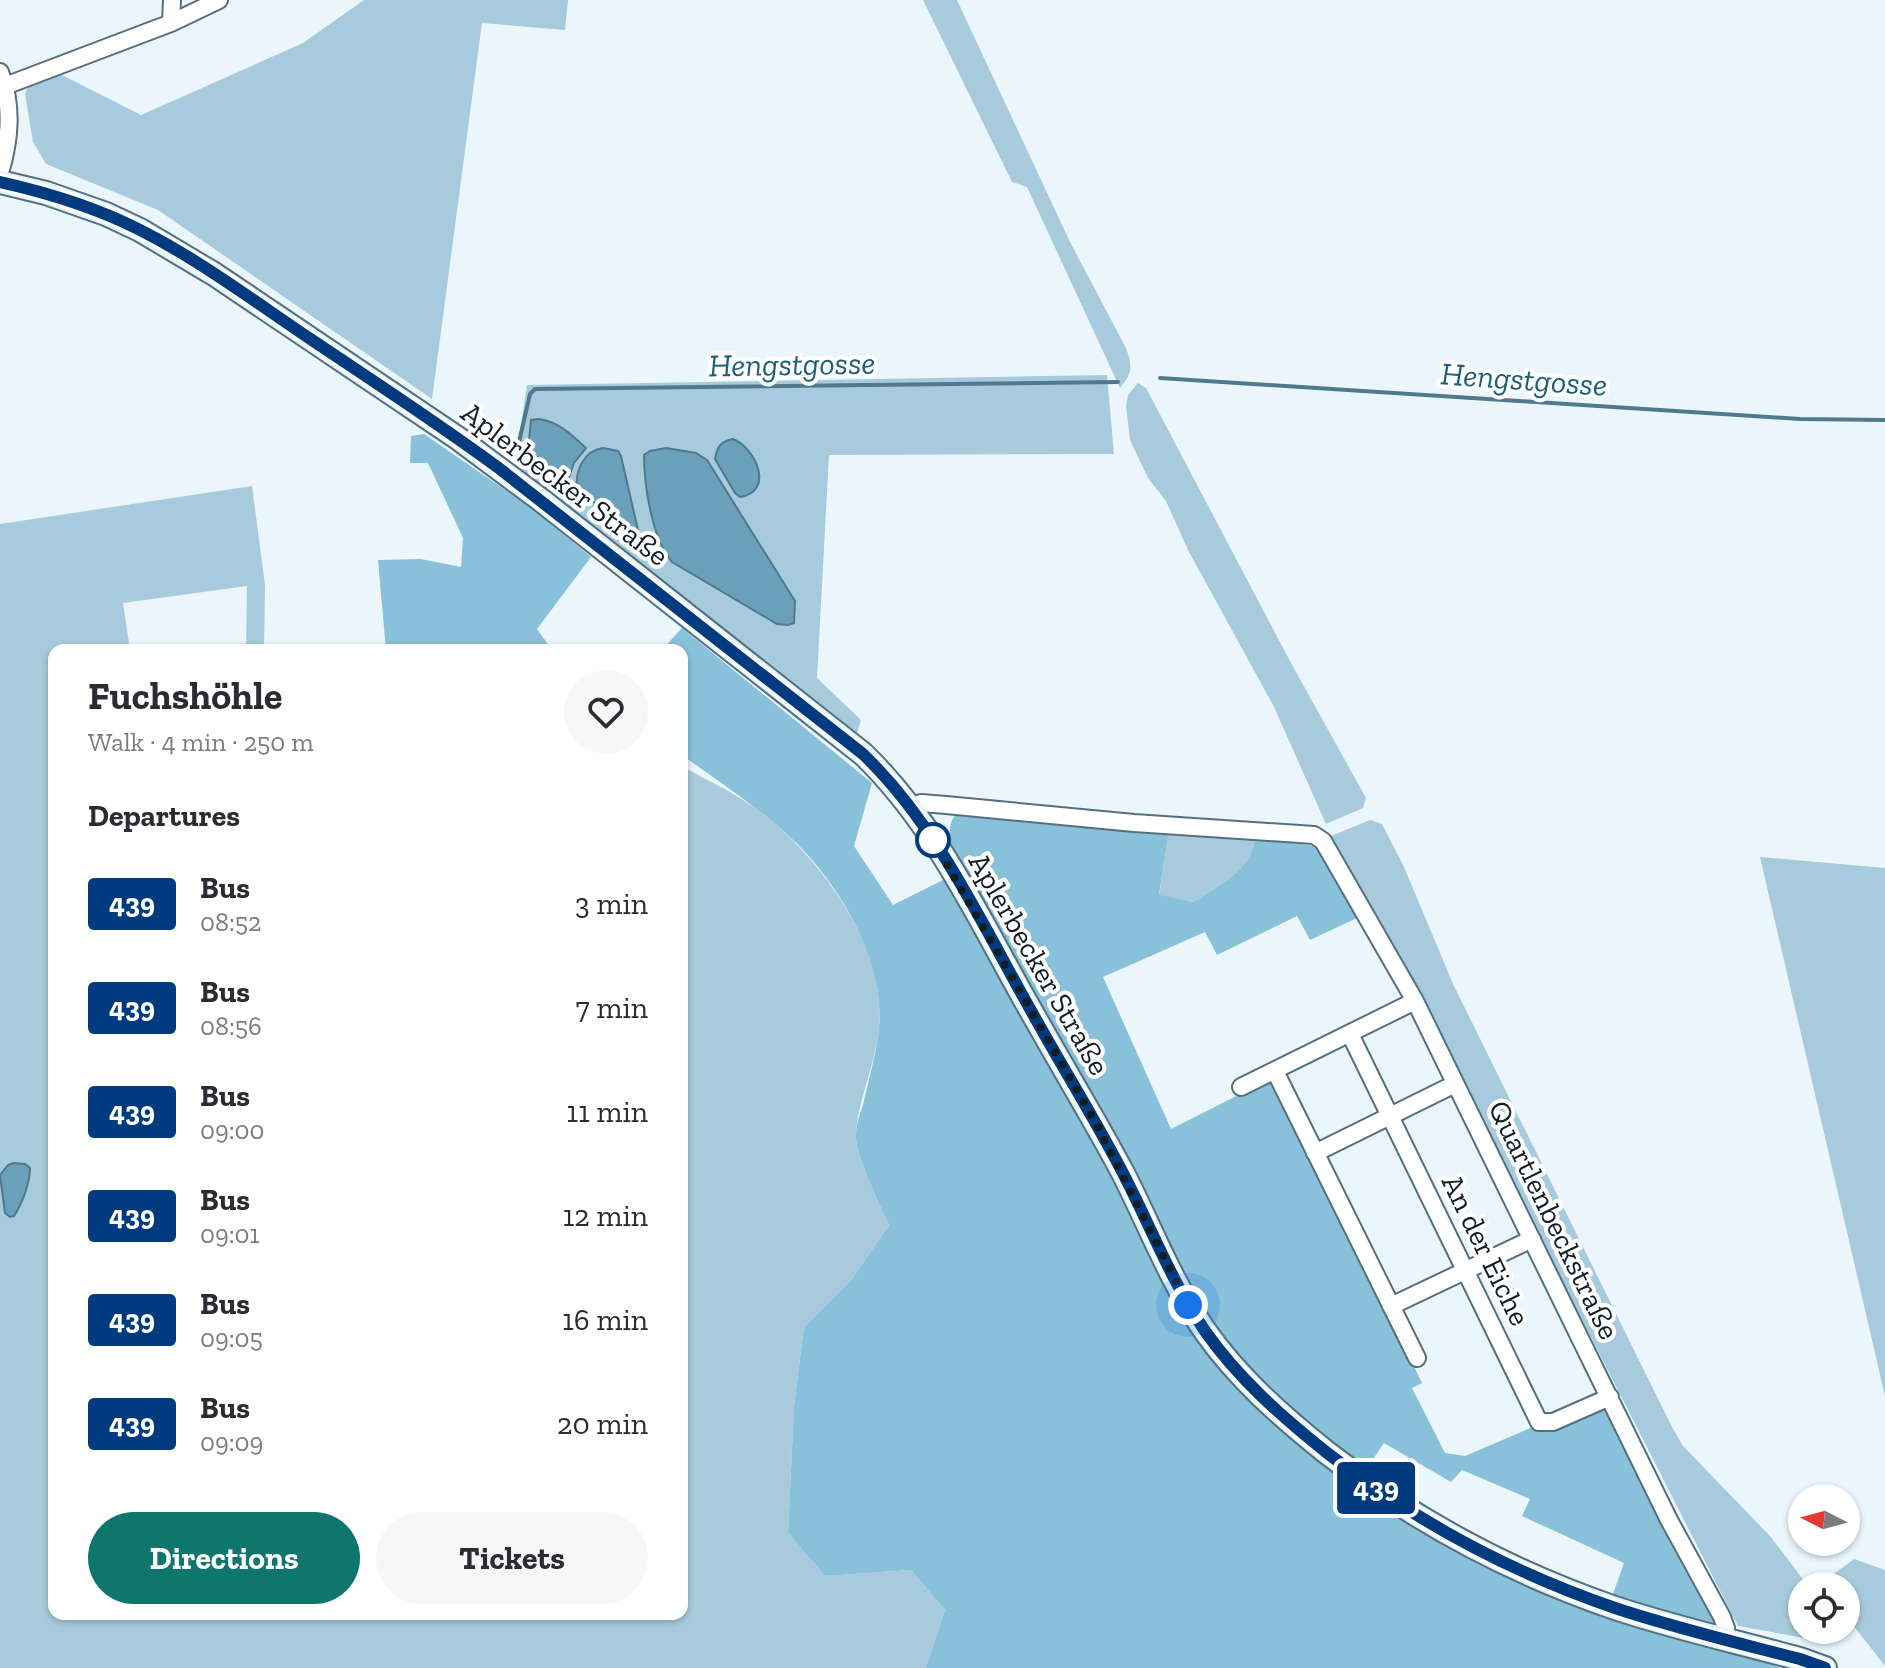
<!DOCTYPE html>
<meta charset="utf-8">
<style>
body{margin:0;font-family:"Zilla Slab",serif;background:#f7f7f7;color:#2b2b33;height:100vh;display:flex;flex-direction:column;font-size:30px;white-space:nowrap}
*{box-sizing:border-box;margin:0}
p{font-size:26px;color:#7c7c81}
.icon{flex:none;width:44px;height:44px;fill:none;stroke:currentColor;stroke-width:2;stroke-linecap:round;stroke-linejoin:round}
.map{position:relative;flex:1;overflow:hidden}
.drawer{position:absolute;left:48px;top:644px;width:640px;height:976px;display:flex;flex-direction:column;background:#fff;border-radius:16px;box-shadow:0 2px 6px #0004}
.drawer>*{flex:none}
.badge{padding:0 16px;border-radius:6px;font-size:28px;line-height:52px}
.needle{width:52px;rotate:276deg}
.fabs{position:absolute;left:1788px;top:1484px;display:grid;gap:16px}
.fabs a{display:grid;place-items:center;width:72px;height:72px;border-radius:50%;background:#fff;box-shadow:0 2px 6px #0004;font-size:40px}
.you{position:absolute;width:40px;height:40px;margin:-20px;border:6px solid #fff;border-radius:50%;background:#1a73e8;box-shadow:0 0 0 12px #1a73e833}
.map>.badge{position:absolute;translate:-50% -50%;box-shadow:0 0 0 4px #fff}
h2{padding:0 40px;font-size:30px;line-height:72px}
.round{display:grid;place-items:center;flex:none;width:84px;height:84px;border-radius:42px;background:#f7f7f7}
.summary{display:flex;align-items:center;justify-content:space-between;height:136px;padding:0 40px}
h1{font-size:38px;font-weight:700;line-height:60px}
.cta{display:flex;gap:16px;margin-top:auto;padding:16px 40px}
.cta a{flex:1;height:92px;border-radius:48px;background:#0f766e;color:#fff;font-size:32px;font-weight:700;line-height:92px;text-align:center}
.cta a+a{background:#f7f7f7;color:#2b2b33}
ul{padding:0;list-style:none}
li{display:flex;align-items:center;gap:24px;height:104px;padding:0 40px}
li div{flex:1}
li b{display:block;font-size:30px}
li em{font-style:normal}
li .badge{min-width:88px;font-weight:700;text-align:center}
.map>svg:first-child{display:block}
</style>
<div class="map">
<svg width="1885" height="1668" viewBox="0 0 1885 1668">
<rect width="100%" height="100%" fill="#eaf6fc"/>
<path fill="#a7cbdd" d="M364,0H568L565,30L482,23L432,399L158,210L46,164L33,142L25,94L28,86L62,75L141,115L303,43Z
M923,0H957L1070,242L1126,348C1133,367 1132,373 1120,388L1027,187L1012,182Z
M1107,375L1114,454L829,455L817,678L861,720L854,743L514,470L527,385Z
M1138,383L1146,388L1291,663L1366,798L1363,808L1326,824L1274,707L1188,550L1166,501L1148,478L1130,440L1126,406L1128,395Z
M252,486L265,585L264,650H246L247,586L123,603L130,650H54V1614H682V766C706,780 733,792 755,808C818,854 887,946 879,1027C876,1063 858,1099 856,1134C854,1153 880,1205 889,1225L852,1279L804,1327L794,1407L788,1533L825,1576L911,1570L945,1610L926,1668H0V524Z
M1370,820L1382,824L1404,867L1453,984L1672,1427L1683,1446L1770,1536L1805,1582L1807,1586H1802V1630H1811L1810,1639L1738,1626L1540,1237L1425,1001L1331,836Z
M1169,831L1255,839C1250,872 1219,885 1193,902L1159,896Z
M1760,857L1885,868V1396Z
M1854,1559L1885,1570V1666L1846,1616V1586L1820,1584Z"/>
<path fill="#89c0da" d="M424,434L530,507L591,557L537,629L552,650H386L378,560L421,559L461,567L463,538L428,463H410L411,436Z
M682,628L872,783L854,846L893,905L951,876L1221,1355L1399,1506L1671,1628L1781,1668H926L945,1610L911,1570L825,1576L788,1533L794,1407L804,1327L852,1279L889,1225C880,1205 854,1153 856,1134C856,1125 860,1114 863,1105C868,1082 877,1051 879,1028C886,963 839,883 793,840C760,808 719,782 682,755V650H662Z
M957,813L1169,831L1159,895L1193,902C1219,885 1250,872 1255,839L1319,846L1359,917L1310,940L1297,916L1217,955L1205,932L1103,977L1171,1129L1274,1077L1422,1383L1412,1388L1445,1453L1465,1456L1533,1427L1555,1426L1609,1404L1717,1619L1713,1625L1612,1597L1624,1563L1522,1516L1530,1499L1462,1470L1451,1482L1384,1443L1365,1471L1259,1383L1207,1321L958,873C954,854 942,829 957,813Z"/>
<path fill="#6ba0ba" stroke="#50798d" stroke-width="2" d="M538,419C558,421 572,435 586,448L574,463L568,480L528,450L531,420Z
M733,439C756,448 775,492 740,497L735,493L715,459C717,447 721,441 733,439Z
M603,448L618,451L621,456L638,530L634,534L577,489C575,471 583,451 603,448Z
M666,448L696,453L707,460L795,601L794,623L788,625L777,624L672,562C652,539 644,485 644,455L650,451Z
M14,1163L25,1164L30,1168C30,1183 22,1204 14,1216L10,1217L5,1213L0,1175L8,1165Z"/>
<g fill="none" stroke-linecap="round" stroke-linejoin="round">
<path stroke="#50798d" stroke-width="4" d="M1160,378L1800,419L1885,420
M516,455L530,394L535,389L1118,382"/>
<defs>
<path id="minor" d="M171,23L172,0
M0,72C13,106 10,139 0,173
M5,86L171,23L219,0
M910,807L921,803L946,805L1134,823L1314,835L1323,841L1415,1001L1669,1520L1722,1617L1726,1628L1723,1638
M1350,1034L1539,1422H1553L1610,1397
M1275,1071L1417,1358
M1241,1087L1415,1001
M1315,1153L1455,1084
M1391,1306L1532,1239"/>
<path id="secondary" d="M0,182L46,193L106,214L140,230L214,274L459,439L541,500L863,754C940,828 985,932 1038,1023C1066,1073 1096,1122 1123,1173C1150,1226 1171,1282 1205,1331C1238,1378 1281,1416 1326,1452C1413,1520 1510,1572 1615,1608C1675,1628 1738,1642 1800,1659L1825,1668"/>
</defs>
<use href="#minor" stroke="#54707e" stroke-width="20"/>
<use href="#secondary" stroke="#54707e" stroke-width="26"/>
<use href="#minor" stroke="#fff" stroke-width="16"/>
<use href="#secondary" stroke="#e2f4fe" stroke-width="22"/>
</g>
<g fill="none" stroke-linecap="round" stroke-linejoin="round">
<defs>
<path id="line" d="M0,182C36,190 71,200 105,214C177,243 245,295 309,338C373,381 438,423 500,469L863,754C940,828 985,931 1038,1023C1067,1075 1099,1126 1126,1179C1152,1230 1173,1284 1205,1331C1238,1378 1281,1416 1326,1452C1413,1520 1510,1572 1615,1608C1675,1628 1738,1643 1800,1659L1825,1668"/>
</defs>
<use href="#line" stroke="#fff" stroke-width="18"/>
<use href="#line" stroke="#003b80" stroke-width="12"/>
<path stroke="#121d23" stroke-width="8" stroke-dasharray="0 14.4" d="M933,840L1097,1125L1188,1305"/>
</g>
<circle fill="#fff" stroke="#003b80" stroke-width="4" cx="933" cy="840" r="16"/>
<g text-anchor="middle" stroke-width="8" stroke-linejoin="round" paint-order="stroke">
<g font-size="30" fill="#121d23" stroke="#fff">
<text transform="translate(565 484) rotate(37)" y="10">Aplerbecker Straße</text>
<text transform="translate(1039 964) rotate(60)" y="10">Aplerbecker Straße</text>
<text transform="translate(1554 1220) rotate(64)" y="10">Quartlenbeckstraße</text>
<text transform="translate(1486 1250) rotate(64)" y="10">An der Eiche</text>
</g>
<g font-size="32" font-style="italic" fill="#1c5f7a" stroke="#fff">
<text transform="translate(792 364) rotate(-1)" y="11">Hengstgosse</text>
<text transform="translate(1524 379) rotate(4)" y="11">Hengstgosse</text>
</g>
</g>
</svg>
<div class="fabs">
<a><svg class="needle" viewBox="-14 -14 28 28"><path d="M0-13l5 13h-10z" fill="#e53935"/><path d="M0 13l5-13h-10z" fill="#7c7c81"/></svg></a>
<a><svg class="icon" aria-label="locate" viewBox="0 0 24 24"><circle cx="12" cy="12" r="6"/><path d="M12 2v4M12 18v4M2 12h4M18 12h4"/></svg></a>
</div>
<div class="you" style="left:1188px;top:1305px"></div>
<b class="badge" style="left:1376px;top:1488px;background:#003b80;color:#fff">439</b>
<section class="drawer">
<div class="summary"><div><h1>Fuchshöhle</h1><p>Walk · 4 min · 250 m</p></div><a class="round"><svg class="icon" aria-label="heart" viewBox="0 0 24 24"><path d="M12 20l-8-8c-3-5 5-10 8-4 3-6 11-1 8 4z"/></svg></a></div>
<h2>Departures</h2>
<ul>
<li><span class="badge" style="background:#003b80;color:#fff">439</span><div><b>Bus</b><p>08:52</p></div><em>3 min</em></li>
<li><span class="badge" style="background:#003b80;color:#fff">439</span><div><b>Bus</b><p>08:56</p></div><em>7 min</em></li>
<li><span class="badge" style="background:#003b80;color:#fff">439</span><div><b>Bus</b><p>09:00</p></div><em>11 min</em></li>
<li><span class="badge" style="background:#003b80;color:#fff">439</span><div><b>Bus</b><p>09:01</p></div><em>12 min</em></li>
<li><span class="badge" style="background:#003b80;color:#fff">439</span><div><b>Bus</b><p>09:05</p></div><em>16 min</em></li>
<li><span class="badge" style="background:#003b80;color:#fff">439</span><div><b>Bus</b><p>09:09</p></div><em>20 min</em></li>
</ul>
<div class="cta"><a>Directions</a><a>Tickets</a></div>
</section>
</div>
